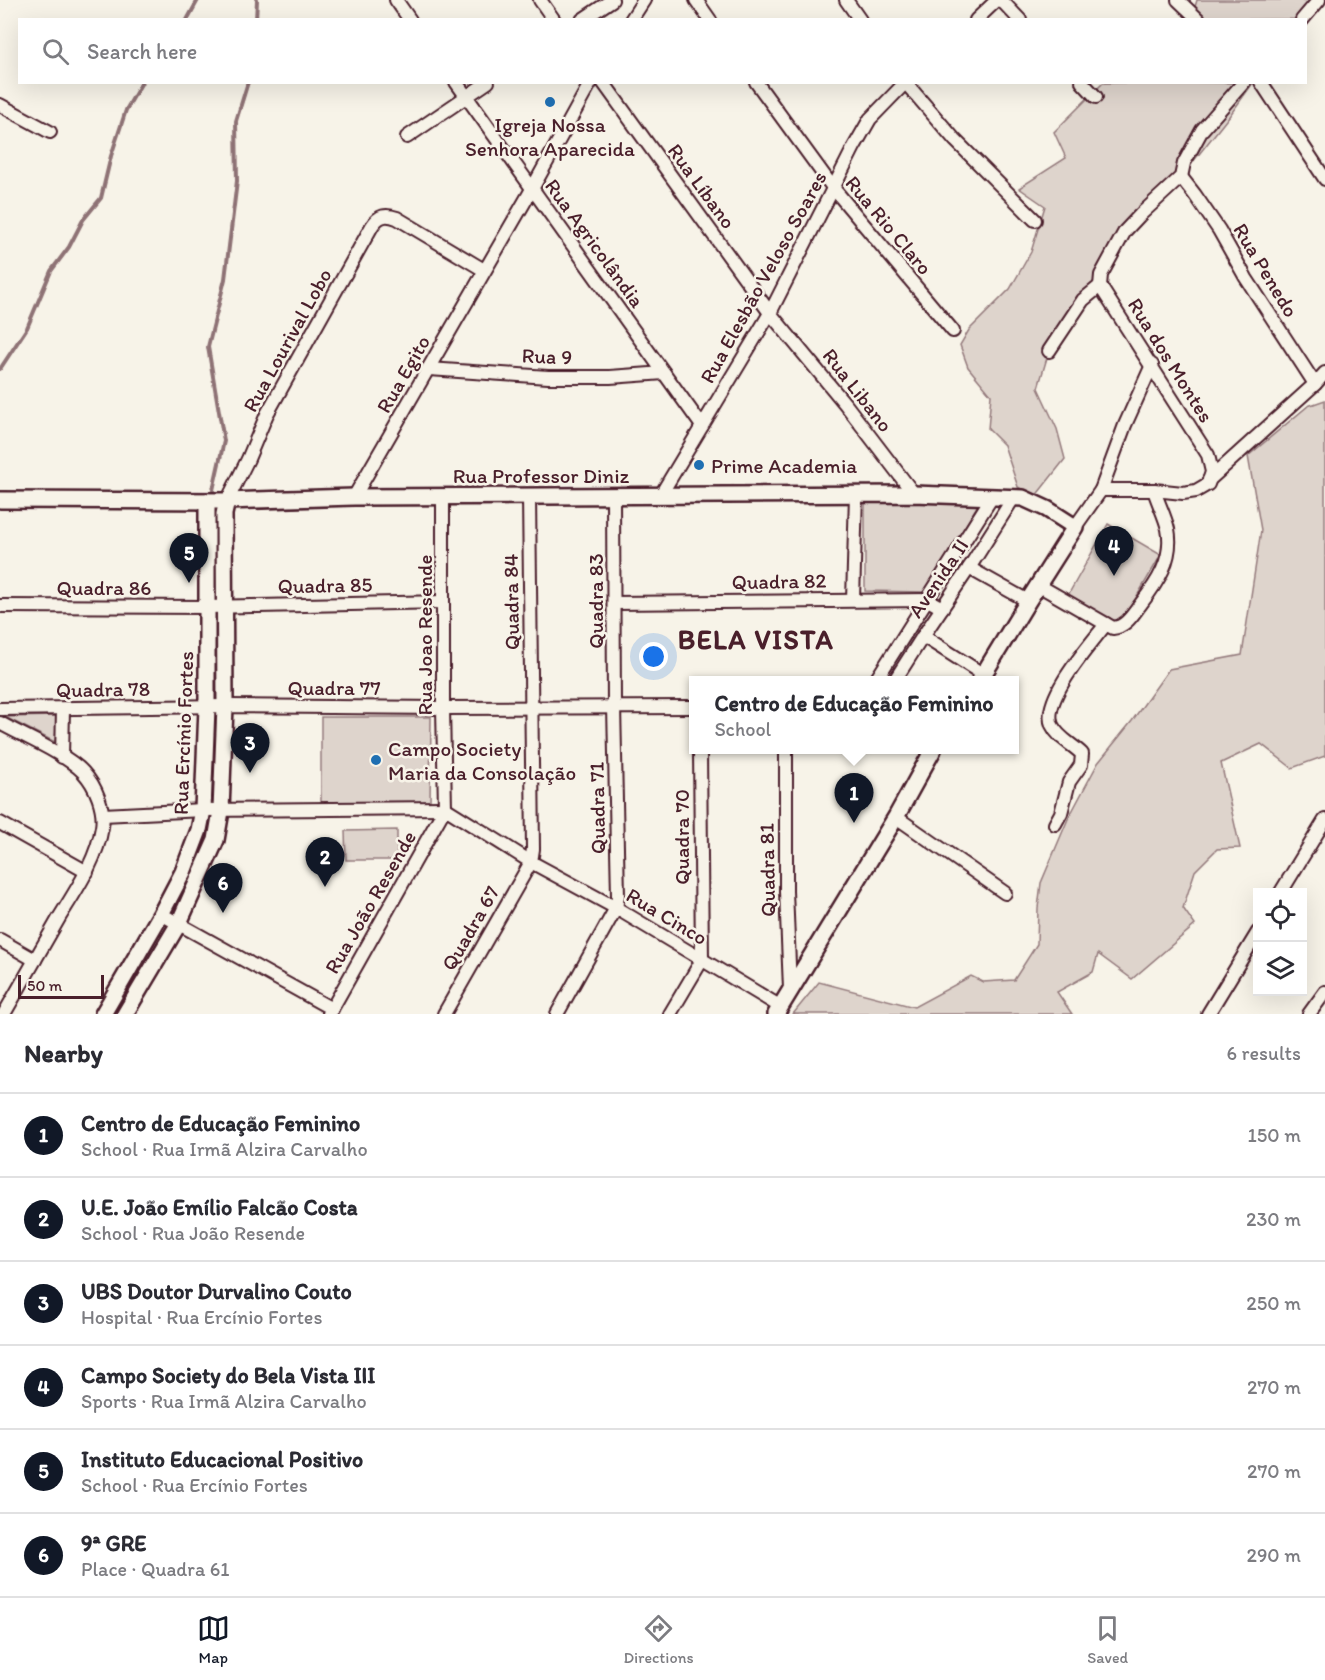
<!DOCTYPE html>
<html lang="en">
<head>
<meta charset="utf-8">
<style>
  body { margin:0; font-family:Itim,sans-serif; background:#f7f7f7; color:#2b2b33 }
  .controls { position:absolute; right:18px; bottom:18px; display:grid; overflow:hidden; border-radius:0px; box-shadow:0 6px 24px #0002 }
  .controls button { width:54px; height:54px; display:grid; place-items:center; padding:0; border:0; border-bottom:2px solid #e1e1e2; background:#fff; color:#2b2b33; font:30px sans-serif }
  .scale { position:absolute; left:18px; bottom:15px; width:86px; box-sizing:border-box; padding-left:6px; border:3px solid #4a1f2b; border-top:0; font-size:16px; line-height:21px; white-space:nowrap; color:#4a1f2b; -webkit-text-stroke:4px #f7f3e8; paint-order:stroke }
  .you { position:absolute; left:654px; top:657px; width:21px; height:21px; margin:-15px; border:4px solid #fff; border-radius:50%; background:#1a73e8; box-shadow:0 0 0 9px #1a73e833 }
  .badge { display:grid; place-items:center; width:39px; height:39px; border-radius:50%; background:#111827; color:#fff; font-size:20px; font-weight:700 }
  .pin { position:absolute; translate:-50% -50px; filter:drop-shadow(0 2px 3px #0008) }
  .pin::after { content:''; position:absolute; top:32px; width:21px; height:18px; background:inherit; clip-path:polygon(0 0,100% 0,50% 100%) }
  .popup { position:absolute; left:689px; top:676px; width:330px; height:78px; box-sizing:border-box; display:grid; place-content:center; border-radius:0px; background:#fff; filter:drop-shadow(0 2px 4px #0005); font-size:20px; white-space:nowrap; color:#7c7c81 }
  .popup b { font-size:22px; color:#2b2b33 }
  .popup::after { content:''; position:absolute; left:50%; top:100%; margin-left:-12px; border:12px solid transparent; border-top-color:#fff }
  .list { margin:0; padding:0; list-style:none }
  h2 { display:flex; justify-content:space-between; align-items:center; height:78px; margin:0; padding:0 24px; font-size:26px }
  h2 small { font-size:20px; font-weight:400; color:#7c7c81 }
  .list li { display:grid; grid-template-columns:39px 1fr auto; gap:18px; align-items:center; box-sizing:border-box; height:84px; padding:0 24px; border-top:2px solid #e1e1e2 }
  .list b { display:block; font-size:22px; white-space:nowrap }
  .list p { margin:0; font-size:20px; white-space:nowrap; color:#7c7c81 }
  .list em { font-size:20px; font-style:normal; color:#7c7c81 }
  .icon { flex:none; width:33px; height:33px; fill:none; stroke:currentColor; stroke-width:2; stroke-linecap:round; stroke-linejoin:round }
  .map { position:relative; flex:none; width:1325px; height:1014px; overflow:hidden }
  .search { position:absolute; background:#fff; box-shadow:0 6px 24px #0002; left:18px; right:18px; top:18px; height:66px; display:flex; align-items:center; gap:15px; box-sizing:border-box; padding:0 21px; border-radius:0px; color:#7c7c81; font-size:22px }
  .sheet { height:582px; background:#fff }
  nav { display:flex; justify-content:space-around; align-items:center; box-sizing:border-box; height:84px; border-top:2px solid #e1e1e2; background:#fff; font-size:16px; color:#7c7c81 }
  nav a { display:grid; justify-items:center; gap:3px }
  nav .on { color:#111827 }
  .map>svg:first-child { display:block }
  .green { fill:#ded4cc; stroke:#947a7c; stroke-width:1.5 }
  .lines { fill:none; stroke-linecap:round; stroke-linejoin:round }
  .stream { stroke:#8e7275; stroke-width:4 }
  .minor-casing { stroke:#4a1f2b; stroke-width:16 }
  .tertiary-casing { stroke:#4a1f2b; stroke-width:20 }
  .minor { stroke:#f7f3e8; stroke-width:12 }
  .tertiary { stroke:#f7f3e8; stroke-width:15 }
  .poi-dot { fill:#1f6fb2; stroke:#f7f3e8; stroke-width:2 }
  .labels { text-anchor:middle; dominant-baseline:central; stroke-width:5; stroke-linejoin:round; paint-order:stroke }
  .poi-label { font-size:21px; fill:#4a1f2b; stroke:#f7f3e8; text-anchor:start }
  .street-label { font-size:21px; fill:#4a1f2b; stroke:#f7f3e8 }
  .district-label { font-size:27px; font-weight:bold; letter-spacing:1.5px; fill:#4a1f2b; stroke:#f7f3e8 }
</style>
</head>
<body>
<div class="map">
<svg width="1325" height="1014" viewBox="0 0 1325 1014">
  <rect width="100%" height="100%" fill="#f7f3e8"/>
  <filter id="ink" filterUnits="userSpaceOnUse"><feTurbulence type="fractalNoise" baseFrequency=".0167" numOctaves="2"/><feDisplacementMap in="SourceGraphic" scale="12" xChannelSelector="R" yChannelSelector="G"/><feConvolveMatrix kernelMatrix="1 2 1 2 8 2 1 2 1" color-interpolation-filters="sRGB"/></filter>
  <g filter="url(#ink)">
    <g class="green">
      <path d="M1197,0H1312L1298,19L1191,20Z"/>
      <path d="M1165,82L1253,83L1230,115L1181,177L1125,231L1100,286L1049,351L1038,388L1057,429L1065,459L1035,497L1018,487L1004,445L988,429L991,395L968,367L960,345L969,330L1010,289L1031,252L1045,206L1019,188L1066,158L1054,132L1103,83Z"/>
      <path d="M1325,400V756L1292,768L1261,744L1221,763L1240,848L1217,849L1195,871L1183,908L1195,925L1132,979L1098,954L1093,972L1057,992L1072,1014H793L819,982L914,1007L971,976L983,982L1014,980L1037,944L1038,908L1041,883L1068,819L1098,763L1132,721L1169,669L1242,655L1261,530L1248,456L1308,406Z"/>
      <path d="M865,502L979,503L926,592L865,591Z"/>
      <path d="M1108,524L1161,555L1119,627L1067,597Z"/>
      <path d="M57,716L55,742L5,717Z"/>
      <path d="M321,717H431L430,803H321Z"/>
      <path d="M397,830V860H346L345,831Z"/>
    </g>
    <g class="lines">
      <g class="stream">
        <path d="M187,20L198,0"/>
        <path d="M256,20L257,0"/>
        <path d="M0,369L27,328L51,271L69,247L83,220L101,198L111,156L126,110L142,82"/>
        <path d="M213,490L224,441L208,347L225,279L237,181L236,121L248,82"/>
      </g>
      <defs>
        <g id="minor">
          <path d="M396,0L410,20"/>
          <path d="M540,0L554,20"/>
          <path d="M696,0L710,20"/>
          <path d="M846,0L860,20"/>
          <path d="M1001,0L1020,20"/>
          <path d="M1178,0L1199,20"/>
          <path d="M582,20L612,0"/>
          <path d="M631,20L644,0"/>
          <path d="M976,20L997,0"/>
          <path d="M1302,20L1319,0"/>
          <path d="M456,82L702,426"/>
          <path d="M603,82L770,313L846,405L914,494"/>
          <path d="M756,82L834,189L953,331"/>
          <path d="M905,82L955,140L1035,220"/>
          <path d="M1082,82L1096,97"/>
          <path d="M1261,82L1325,179"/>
          <path d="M0,105L50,132"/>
          <path d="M407,137L488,82"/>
          <path d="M1181,177L1195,195L1219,230L1246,278L1315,384"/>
          <path d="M1049,351L1083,300L1100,286"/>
          <path d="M429,369L548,377H610L664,373"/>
          <path d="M1209,480L1315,384L1325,373"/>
          <path d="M1101,490H1154L1183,493L1196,491L1208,484L1212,472L1208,455L1100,286L1101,275L1125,231L1140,215L1181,177L1184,163L1202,130L1244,82"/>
          <path d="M660,496L770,313L854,147L870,119L906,82"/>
          <path d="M354,497L532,189L591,82"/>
          <path d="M443,497V708L445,808"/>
          <path d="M227,501L248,459L267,414L372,226C379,215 386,214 397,218L484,270"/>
          <path d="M1075,527L1101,490L1125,425L1152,365"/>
          <path d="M969,568L1028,601"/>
          <path d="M1038,585L1106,624"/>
          <path d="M853,600L856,494"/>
          <path d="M614,603L928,600L942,608"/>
          <path d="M0,606L208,607L443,602"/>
          <path d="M923,636L984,675"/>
          <path d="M876,680L992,497"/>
          <path d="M895,680L923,636L969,568L1014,497"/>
          <path d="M0,709L225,706L443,708L694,707"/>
          <path d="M0,723C23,736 66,754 83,772C96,786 105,809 102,827C97,860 76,890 59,918C41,950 22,982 4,1014"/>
          <path d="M700,750L702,960"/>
          <path d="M786,750V891L790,989"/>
          <path d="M62,757L63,709"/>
          <path d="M445,808L531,862L616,908L781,1007"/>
          <path d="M103,815L203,810L445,808"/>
          <path d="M896,817L1005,893"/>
          <path d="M0,823L87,872"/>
          <path d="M1055,824L1061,813L1069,782L1081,765L1082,754C1072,744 1058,738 1052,725C1041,699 1091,644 1106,624L1113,628C1126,627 1133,614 1140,605C1157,583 1174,559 1168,529C1165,516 1158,503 1154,490"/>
          <path d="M1281,892L1325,820"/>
          <path d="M161,914L332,1009"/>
          <path d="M0,940L35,960"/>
          <path d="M329,1014L445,808"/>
          <path d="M444,1014L531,862L533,849L529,496"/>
          <path d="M557,1014L616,908L618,896L614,706L613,495"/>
          <path d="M670,1014L702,960"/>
          <path d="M1208,1014L1258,932"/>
          <path d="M1309,1014L1325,992"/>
        </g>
        <g id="tertiary">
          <path d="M0,500L227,501L354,497L914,494L1023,498L1047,509L1075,527L1028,601L980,680"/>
          <path d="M103,1014L161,914L183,872L199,830L203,810L207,707V501"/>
          <path d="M125,1014L179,923L216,840L221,811L225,706L224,514L227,501"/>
          <path d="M776,1014L896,817L933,750"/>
        </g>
      </defs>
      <use href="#minor" class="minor-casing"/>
      <use href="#tertiary" class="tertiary-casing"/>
      <use href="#minor" class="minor"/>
      <use href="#tertiary" class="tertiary"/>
    </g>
  </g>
  <g class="poi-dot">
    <circle cx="550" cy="102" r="6"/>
    <circle cx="699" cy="465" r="6"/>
    <circle cx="376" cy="760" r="6"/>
  </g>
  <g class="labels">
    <g class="poi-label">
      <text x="550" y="124" text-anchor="middle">Igreja Nossa<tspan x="550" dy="24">Senhora Aparecida</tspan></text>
      <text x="711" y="465">Prime Academia</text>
      <text x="388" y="748">Campo Society<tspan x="388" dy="24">Maria da Consolação</tspan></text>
    </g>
    <g class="street-label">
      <text transform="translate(702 186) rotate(54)">Rua Líbano</text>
      <text transform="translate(889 225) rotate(50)">Rua Rio Claro</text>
      <text transform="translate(595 243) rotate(54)">Rua Agricolândia</text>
      <text transform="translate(1266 270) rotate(59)">Rua Penedo</text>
      <text transform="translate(763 277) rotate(-61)">Rua Elesbão Veloso Soares</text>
      <text transform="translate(287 340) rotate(-61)">Rua Lourival Lobo</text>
      <text transform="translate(547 356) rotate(2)">Rua 9</text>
      <text transform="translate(1171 360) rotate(58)">Rua dos Montes</text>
      <text transform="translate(403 374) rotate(-60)">Rua Egito</text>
      <text transform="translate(858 390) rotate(52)">Rua Libano</text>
      <text x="541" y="475">Rua Professor Diniz</text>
      <text transform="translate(938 578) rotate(-56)">Avenida II</text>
      <text transform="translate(779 581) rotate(-1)">Quadra 82</text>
      <text transform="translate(325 585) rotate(-1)">Quadra 85</text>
      <text x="104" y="587">Quadra 86</text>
      <text transform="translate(595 601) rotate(-90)">Quadra 83</text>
      <text transform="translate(511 602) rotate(-91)">Quadra 84</text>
      <text transform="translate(424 635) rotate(-90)">Rua Joao Resende</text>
      <text x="334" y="687">Quadra 77</text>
      <text transform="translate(103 689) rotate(-1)">Quadra 78</text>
      <text transform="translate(183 733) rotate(-88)">Rua Ercínio Fortes</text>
      <text transform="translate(597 808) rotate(-91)">Quadra 71</text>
      <text transform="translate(681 837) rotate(-90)">Quadra 70</text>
      <text transform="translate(767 870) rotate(-91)">Quadra 81</text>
      <text transform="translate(370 902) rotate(-60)">Rua João Resende</text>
      <text transform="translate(667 916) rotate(31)">Rua Cinco</text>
      <text transform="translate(470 928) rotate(-60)">Quadra 67</text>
    </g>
    <g class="district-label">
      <text x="756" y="639">BELA VISTA</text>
    </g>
  </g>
</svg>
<div class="controls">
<button><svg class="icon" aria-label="locate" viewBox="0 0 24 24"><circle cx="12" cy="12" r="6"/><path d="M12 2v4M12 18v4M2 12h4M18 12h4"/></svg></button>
<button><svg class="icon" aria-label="layers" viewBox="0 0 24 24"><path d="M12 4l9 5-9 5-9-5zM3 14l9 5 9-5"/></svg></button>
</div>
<div class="scale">50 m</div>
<div class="you"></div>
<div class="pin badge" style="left:854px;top:823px">1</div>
<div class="popup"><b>Centro de Educação Feminino</b>School</div>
<div class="pin badge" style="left:325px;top:887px">2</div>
<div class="pin badge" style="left:250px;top:773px">3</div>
<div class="pin badge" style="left:1114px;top:576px">4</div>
<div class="pin badge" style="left:189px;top:583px">5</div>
<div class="pin badge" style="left:223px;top:913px">6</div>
<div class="search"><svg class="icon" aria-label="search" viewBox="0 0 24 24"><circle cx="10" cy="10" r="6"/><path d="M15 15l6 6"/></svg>Search here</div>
</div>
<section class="sheet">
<h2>Nearby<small>6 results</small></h2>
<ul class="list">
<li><span class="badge">1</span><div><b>Centro de Educação Feminino</b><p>School · Rua Irmã Alzira Carvalho</p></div><em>150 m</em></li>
<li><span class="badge">2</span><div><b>U.E. João Emílio Falcão Costa</b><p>School · Rua João Resende</p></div><em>230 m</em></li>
<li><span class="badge">3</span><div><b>UBS Doutor Durvalino Couto</b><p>Hospital · Rua Ercínio Fortes</p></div><em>250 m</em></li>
<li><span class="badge">4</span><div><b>Campo Society do Bela Vista III</b><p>Sports · Rua Irmã Alzira Carvalho</p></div><em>270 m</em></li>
<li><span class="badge">5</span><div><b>Instituto Educacional Positivo</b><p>School · Rua Ercínio Fortes</p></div><em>270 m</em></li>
<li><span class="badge">6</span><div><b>9ª GRE</b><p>Place · Quadra 61</p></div><em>290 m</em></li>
</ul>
</section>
<nav>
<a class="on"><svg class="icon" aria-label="map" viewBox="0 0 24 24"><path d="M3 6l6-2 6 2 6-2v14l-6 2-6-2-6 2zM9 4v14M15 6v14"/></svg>Map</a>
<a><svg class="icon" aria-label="directions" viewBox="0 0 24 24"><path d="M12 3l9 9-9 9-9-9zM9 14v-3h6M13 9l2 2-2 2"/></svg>Directions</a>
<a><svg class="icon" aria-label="saved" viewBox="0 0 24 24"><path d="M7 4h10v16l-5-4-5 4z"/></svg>Saved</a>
</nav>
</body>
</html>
